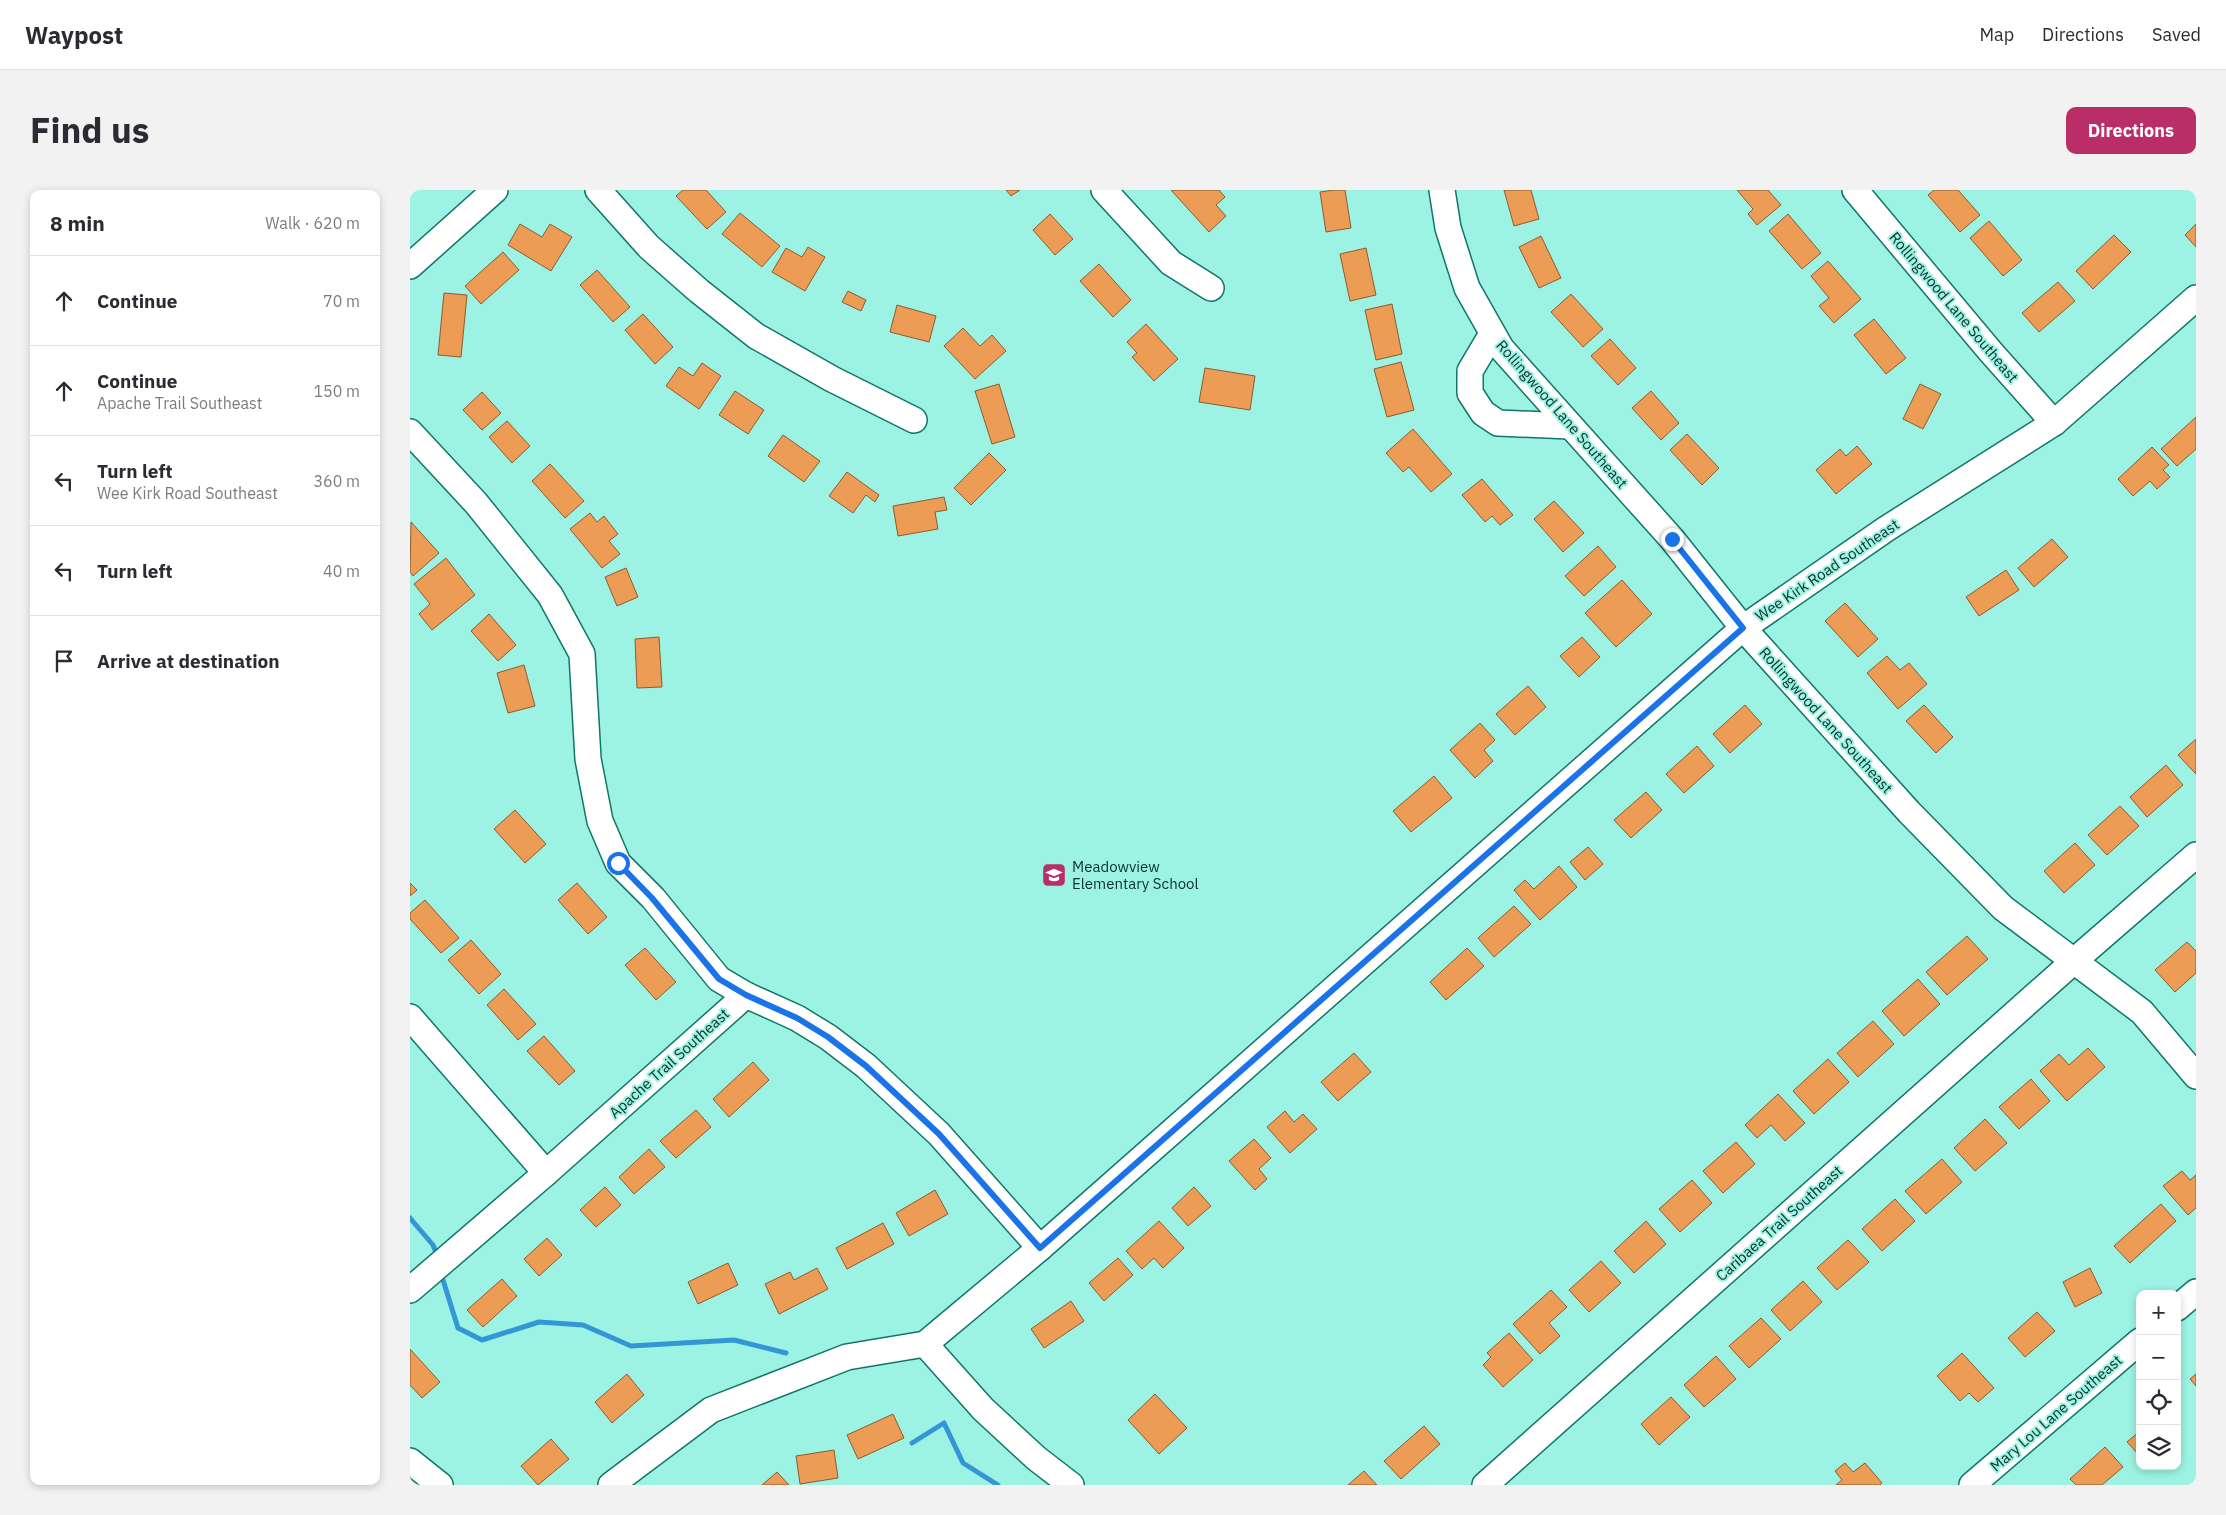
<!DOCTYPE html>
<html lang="en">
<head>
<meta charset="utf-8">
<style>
  body { margin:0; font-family:"IBM Plex Sans",sans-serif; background:#f2f2f3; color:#2b2b33 }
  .controls { position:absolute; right:15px; bottom:15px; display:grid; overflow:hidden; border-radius:10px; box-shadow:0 2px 8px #0003 }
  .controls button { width:45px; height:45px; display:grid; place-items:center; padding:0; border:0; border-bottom:1px solid #e1e1e2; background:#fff; color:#2b2b33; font:25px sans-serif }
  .stop { position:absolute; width:15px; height:15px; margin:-11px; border:4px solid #1a73e8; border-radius:50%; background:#fff }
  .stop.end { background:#1a73e8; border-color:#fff; box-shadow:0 1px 5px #0008 }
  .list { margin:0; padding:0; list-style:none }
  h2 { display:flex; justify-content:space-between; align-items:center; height:65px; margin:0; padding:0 20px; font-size:21px }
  h2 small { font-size:16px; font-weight:400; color:#7c7c81 }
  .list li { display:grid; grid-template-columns:32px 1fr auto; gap:15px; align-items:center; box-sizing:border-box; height:90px; padding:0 20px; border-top:1px solid #e1e1e2 }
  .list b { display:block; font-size:19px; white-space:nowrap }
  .list p { margin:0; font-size:16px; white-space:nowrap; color:#7c7c81 }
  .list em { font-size:16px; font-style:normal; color:#7c7c81 }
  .icon { flex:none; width:28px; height:28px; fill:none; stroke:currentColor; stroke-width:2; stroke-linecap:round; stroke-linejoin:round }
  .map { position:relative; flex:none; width:1786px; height:1295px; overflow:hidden; border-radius:10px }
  header { display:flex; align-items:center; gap:30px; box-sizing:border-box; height:70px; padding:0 25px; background:#fff; border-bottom:1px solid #e1e1e2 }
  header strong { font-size:24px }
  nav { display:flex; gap:28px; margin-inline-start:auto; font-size:18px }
  .intro { display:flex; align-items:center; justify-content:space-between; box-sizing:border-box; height:120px; padding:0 30px }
  h1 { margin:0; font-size:35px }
  .button { padding:12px 22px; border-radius:10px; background:#b92e66; color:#fff; font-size:18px; font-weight:700 }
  main { display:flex; gap:30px; padding:0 30px }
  aside { flex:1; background:#fff; border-radius:10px; box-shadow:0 2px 8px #0003 }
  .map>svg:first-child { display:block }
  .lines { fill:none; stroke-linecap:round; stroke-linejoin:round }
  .stream { stroke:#3397d6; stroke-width:5 }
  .building { fill:#ec9c54; stroke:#8c5b2f }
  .minor-casing { stroke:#107668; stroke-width:28 }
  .minor { stroke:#fff; stroke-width:25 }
  .route { stroke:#1a73e8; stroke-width:6 }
  .labels { text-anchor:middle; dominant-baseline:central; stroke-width:4; stroke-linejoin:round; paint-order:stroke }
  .street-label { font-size:15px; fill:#09302a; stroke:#9cf3e3 }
  .poi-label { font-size:15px; fill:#09302a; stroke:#9cf3e3; text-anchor:start }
</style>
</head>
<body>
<header>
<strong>Waypost</strong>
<nav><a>Map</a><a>Directions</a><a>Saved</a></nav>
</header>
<div class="intro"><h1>Find us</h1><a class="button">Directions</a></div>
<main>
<aside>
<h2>8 min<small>Walk · 620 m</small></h2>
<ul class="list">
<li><svg class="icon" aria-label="ahead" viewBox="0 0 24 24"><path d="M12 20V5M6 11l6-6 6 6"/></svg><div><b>Continue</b></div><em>70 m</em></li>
<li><svg class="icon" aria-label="ahead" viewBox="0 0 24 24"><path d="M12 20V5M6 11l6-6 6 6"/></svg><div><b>Continue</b><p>Apache Trail Southeast</p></div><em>150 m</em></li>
<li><svg class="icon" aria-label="left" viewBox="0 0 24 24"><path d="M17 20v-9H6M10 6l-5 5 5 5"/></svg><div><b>Turn left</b><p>Wee Kirk Road Southeast</p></div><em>360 m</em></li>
<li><svg class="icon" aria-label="left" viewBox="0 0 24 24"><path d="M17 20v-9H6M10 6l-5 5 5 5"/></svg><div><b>Turn left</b></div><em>40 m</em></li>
<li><svg class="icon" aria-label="arrive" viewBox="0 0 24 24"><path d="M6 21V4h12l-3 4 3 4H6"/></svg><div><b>Arrive at destination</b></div></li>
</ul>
</aside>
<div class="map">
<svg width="1786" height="1295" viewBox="0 0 1786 1295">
  <rect width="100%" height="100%" fill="#9cf3e3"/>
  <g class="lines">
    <g class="stream">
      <path d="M0,1028L23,1055L25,1060"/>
      <path d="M33,1090L48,1138L72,1150L129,1132L173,1135L221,1156L324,1150L376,1163"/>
      <path d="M502,1253L534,1233L553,1273L588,1295"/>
    </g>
  </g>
  <g class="building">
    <path d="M273,0H296L316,22L297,39L266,6Z"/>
    <path d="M596,0H610L601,6Z"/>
    <path d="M761,0H809L815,7L806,15L816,26L799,42Z"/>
    <path d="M924,0H935L941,38L916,42L910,2Z"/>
    <path d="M1094,0H1121L1129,29L1104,36Z"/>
    <path d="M1327,0H1358L1371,15L1347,35L1338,24L1343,19Z"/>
    <path d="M1524,0H1548L1570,25L1550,42L1518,5Z"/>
    <path d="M330,23L370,56L352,77L312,44Z"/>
    <path d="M640,24L663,49L645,65L623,40Z"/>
    <path d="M1378,24L1411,63L1392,79L1359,41Z"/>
    <path d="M1579,31L1612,70L1593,86L1560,48Z"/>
    <path d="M110,34L132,47L140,34L162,47L141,81L98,55Z"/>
    <path d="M1786,34V57L1775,45Z"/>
    <path d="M1704,45L1721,62L1683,99L1666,81Z"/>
    <path d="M1131,46L1151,88L1129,98L1109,57Z"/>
    <path d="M398,57L415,67L395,101L362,82L376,58L392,67Z"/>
    <path d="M956,58L966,105L940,111L930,64Z"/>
    <path d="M93,62L109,80L71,114L55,96Z"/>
    <path d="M1418,71L1451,109L1424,133L1409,116L1419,108L1401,86Z"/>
    <path d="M689,74L721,110L703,127L670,91Z"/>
    <path d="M187,80L220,117L203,132L170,95Z"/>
    <path d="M1648,92L1665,111L1629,142L1612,123Z"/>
    <path d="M438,101L456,110L451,121L432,112Z"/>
    <path d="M34,103L57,105L51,167L28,165Z"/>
    <path d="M1161,104L1193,139L1173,157L1141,122Z"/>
    <path d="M982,114L992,164L966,170L955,120Z"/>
    <path d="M487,115L526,126L519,152L480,142Z"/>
    <path d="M233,124L263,157L245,174L215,140Z"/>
    <path d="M1464,129L1496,168L1476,184L1444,145Z"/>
    <path d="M736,134L768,169L744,191L722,167L727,163L717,152Z"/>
    <path d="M553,138L570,156L582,145L596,161L565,189L534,156Z"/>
    <path d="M1200,149L1226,178L1208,195L1181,166Z"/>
    <path d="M991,172L1004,220L977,227L964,179Z"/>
    <path d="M292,173L311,186L289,219L256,196L269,177L283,186Z"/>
    <path d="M795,178L845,186L840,220L789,212Z"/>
    <path d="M589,194L605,247L582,254L565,201Z"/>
    <path d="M1510,194L1531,204L1513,239L1493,229Z"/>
    <path d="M325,201L354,220L338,244L309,225Z"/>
    <path d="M1241,201L1269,233L1251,250L1222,218Z"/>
    <path d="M72,202L91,223L72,240L53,220Z"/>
    <path d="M1786,227V259L1767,276L1751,259Z"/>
    <path d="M97,231L120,256L102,273L79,247Z"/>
    <path d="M1003,239L1042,284L1021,302L999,277L993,282L976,263Z"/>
    <path d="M1277,244L1309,278L1292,295L1260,260Z"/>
    <path d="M373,245L410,271L394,292L358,266Z"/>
    <path d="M1447,256L1462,274L1426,304L1406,280L1430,259L1436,266Z"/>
    <path d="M1742,257L1759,275L1753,280L1760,287L1747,299L1740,291L1723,306L1708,289Z"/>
    <path d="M579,263L596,280L561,315L544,298Z"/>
    <path d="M140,274L174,311L155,328L122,291Z"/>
    <path d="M437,282L469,305L465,312L456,305L443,323L419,306Z"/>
    <path d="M1072,289L1103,325L1090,335L1082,326L1075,332L1052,305Z"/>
    <path d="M534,307L537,320L525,322L528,339L488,346L483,316Z"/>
    <path d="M1144,311L1174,343L1153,362L1124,329Z"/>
    <path d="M180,323L187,332L194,326L208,344L199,351L210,364L192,378L160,339Z"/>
    <path d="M1,332L29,363L3,386L0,382Z"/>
    <path d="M1642,349L1658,367L1624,397L1608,378Z"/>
    <path d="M1188,356L1206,377L1174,406L1155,386Z"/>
    <path d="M36,368L65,405L22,440L9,424L20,414L4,394Z"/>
    <path d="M216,378L228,407L207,416L195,387Z"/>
    <path d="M1596,380L1609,400L1569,426L1556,407Z"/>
    <path d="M1212,390L1242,424L1206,457L1175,423Z"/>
    <path d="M1435,413L1468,449L1448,467L1415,431Z"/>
    <path d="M79,424L106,455L88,471L61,441Z"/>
    <path d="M249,447L252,497L227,498L225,449Z"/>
    <path d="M1172,447L1190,467L1169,487L1150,466Z"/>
    <path d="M1477,466L1490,480L1499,473L1517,494L1488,519L1457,483Z"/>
    <path d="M114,475L125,516L98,523L87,483Z"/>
    <path d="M1118,496L1136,517L1105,545L1086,524Z"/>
    <path d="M1335,515L1352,534L1320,563L1303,544Z"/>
    <path d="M1514,515L1543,547L1526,563L1496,531Z"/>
    <path d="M1070,533L1085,550L1074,560L1083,571L1065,588L1040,560Z"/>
    <path d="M1786,549V584L1768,565Z"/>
    <path d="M1287,556L1304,576L1274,603L1256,584Z"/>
    <path d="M1756,575L1773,595L1737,627L1720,607Z"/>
    <path d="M1024,586L1042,608L1001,642L983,621Z"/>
    <path d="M1236,602L1252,620L1221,648L1204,630Z"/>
    <path d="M1710,616L1729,636L1697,665L1678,645Z"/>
    <path d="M105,620L136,654L115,673L84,639Z"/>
    <path d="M1665,653L1685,675L1654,703L1634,681Z"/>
    <path d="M1178,657L1193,674L1175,690L1160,672Z"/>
    <path d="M1149,676L1167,697L1130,730L1104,700L1115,690L1124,699Z"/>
    <path d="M0,693L7,700L0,706Z"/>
    <path d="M167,693L197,727L178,744L148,710Z"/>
    <path d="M15,710L49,748L31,763L0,729V723Z"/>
    <path d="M1104,716L1121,734L1084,767L1068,748Z"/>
    <path d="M1557,746L1578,769L1537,805L1516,782Z"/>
    <path d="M61,750L91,784L69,804L38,770Z"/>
    <path d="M1777,752L1786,761V783L1765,802L1745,780Z"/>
    <path d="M235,758L266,792L246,810L215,775Z"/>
    <path d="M1057,758L1074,776L1036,810L1020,792Z"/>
    <path d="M1508,789L1530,814L1494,846L1472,821Z"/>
    <path d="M94,799L126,834L108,850L77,815Z"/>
    <path d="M1463,831L1484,854L1448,887L1427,863Z"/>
    <path d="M134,846L165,881L149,895L117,861Z"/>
    <path d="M1678,858L1695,877L1657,911L1630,881L1649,864L1659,875Z"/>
    <path d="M944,863L961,882L928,911L911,892Z"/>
    <path d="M1418,869L1439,892L1404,924L1383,901Z"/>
    <path d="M343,872L359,890L319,927L303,909Z"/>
    <path d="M1621,889L1640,911L1609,939L1589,917Z"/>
    <path d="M1368,904L1395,933L1375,951L1361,935L1347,948L1335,935Z"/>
    <path d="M286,920L301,937L266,968L250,951Z"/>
    <path d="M875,921L884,932L893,924L907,939L880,963L857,937Z"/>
    <path d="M1575,929L1597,953L1565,981L1544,958Z"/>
    <path d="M844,949L861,968L849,979L857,989L845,1000L819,971Z"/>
    <path d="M1326,952L1345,974L1313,1003L1293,981Z"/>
    <path d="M239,959L255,977L224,1004L209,987Z"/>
    <path d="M1532,969L1552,992L1516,1024L1495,1001Z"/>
    <path d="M1772,981L1780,990L1786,985V1018L1778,1025L1753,996Z"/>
    <path d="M1282,990L1302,1013L1270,1042L1249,1019Z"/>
    <path d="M195,997L211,1015L186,1037L170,1020Z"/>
    <path d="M784,997L801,1016L778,1036L762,1018Z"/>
    <path d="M525,1000L538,1024L499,1046L486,1023Z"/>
    <path d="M1485,1009L1505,1031L1472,1061L1452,1039Z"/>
    <path d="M1751,1014L1766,1031L1720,1073L1704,1056Z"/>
    <path d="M749,1031L774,1058L753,1078L744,1068L732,1079L716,1061Z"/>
    <path d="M1236,1031L1256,1054L1224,1083L1204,1061Z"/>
    <path d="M473,1033L484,1054L437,1079L426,1058Z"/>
    <path d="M137,1048L152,1065L129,1086L114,1069Z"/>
    <path d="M1438,1050L1459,1072L1427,1100L1407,1078Z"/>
    <path d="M708,1068L723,1085L694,1111L679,1093Z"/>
    <path d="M1191,1071L1211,1093L1179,1122L1159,1100Z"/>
    <path d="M318,1073L328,1095L288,1114L278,1092Z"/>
    <path d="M407,1078L418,1099L369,1124L355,1094L380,1082L384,1090Z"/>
    <path d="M1680,1078L1692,1103L1665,1117L1653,1092Z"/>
    <path d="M92,1089L107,1106L73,1137L57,1120Z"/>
    <path d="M1393,1091L1412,1112L1380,1141L1361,1120Z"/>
    <path d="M1141,1100L1157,1117L1139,1133L1150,1146L1130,1164L1103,1134Z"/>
    <path d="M661,1111L674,1131L634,1158L621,1139Z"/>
    <path d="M1627,1122L1645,1141L1615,1167L1598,1148Z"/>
    <path d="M1351,1128L1371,1149L1339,1178L1319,1156Z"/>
    <path d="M1099,1143L1123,1170L1093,1197L1073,1175L1081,1167L1077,1163Z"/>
    <path d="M0,1159L30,1192L12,1208L0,1195Z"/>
    <path d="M1552,1163L1584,1198L1568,1212L1559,1203L1550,1211L1527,1186Z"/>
    <path d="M1306,1166L1326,1189L1294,1217L1274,1195Z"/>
    <path d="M217,1184L234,1205L202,1233L185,1212Z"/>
    <path d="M1786,1184V1196L1780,1189Z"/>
    <path d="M745,1204L777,1238L749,1264L718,1230Z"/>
    <path d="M1261,1207L1280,1227L1249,1255L1231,1234Z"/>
    <path d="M483,1224L494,1248L448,1269L437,1245Z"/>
    <path d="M1014,1236L1030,1254L991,1289L974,1271Z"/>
    <path d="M1730,1241V1266L1717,1252Z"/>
    <path d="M141,1249L159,1269L128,1295L111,1276Z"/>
    <path d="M1695,1257L1713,1277L1692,1295H1666L1660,1289Z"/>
    <path d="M424,1260L428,1288L390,1294L386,1266Z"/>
    <path d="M1435,1273L1443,1282L1455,1273L1472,1293L1470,1295H1426L1432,1290L1425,1281Z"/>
    <path d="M954,1281L967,1295H938Z"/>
    <path d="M367,1282L379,1295H352Z"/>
  </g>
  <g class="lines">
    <defs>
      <g id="minor">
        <path d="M188,0L239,57L289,101L346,146L422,189L504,230"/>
        <path d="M694,0L761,73L801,98"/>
        <path d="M1032,0L1038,38L1057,98L1091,158L1262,349L1333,438L1499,622L1593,718L1732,822L1786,886"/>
        <path d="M1445,0L1580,161L1644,233"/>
        <path d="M0,76L85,0"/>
        <path d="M1082,144L1060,181V203L1073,223L1088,233L1160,236"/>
        <path d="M0,242L66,313L140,405L172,464L178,569L190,631L208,673L243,708L309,789L336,805L387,828L418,847L456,876L529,944L630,1058"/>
        <path d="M0,827L136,983"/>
        <path d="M0,1100L136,983L336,805"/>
        <path d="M1767,1118L1786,1102"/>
        <path d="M515,1154L573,1219L626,1268L661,1295"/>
        <path d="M0,1271L30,1295"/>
        <path d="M201,1295L301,1220L437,1167L515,1154L630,1058L1333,438L1476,339L1644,233L1786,108"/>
        <path d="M1075,1295L1664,771L1786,665"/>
        <path d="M1562,1295L1730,1151"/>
      </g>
    </defs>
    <use href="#minor" class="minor-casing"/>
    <use href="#minor" class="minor"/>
  </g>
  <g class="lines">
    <path class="route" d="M208,673L242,708L309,789L336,805L387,828L418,847L456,876L529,944L630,1058L1333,438L1262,349"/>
  </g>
  <defs>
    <symbol id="school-square" viewBox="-11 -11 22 22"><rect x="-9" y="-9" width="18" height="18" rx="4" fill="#b92e66" stroke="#9cf3e3"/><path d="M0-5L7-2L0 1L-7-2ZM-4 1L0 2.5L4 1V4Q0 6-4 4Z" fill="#fff"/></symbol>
  </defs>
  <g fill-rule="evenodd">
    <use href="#school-square" x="630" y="671" width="28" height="28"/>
  </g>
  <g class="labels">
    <g class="street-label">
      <text transform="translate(1544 117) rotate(50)">Rollingwood Lane Southeast</text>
      <text transform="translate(1152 224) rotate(49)">Rollingwood Lane Southeast</text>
      <text transform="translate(1417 380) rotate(-34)">Wee Kirk Road Southeast</text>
      <text transform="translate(1416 530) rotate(48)">Rollingwood Lane Southeast</text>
      <text transform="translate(259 873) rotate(-42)">Apache Trail Southeast</text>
      <text transform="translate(1369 1033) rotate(-42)">Caribaea Trail Southeast</text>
      <text transform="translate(1646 1223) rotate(-41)">Mary Lou Lane Southeast</text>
    </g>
    <g class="poi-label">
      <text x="662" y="676">Meadowview<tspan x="662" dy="17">Elementary School</tspan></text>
    </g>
  </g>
</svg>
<div class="controls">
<button>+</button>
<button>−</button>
<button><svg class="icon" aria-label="locate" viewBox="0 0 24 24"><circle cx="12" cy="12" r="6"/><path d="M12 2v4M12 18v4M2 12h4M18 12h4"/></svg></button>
<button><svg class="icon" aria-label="layers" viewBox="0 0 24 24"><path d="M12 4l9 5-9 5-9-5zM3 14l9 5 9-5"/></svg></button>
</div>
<div class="stop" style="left:208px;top:673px"></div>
<div class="stop end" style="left:1262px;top:349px"></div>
</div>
</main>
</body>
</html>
